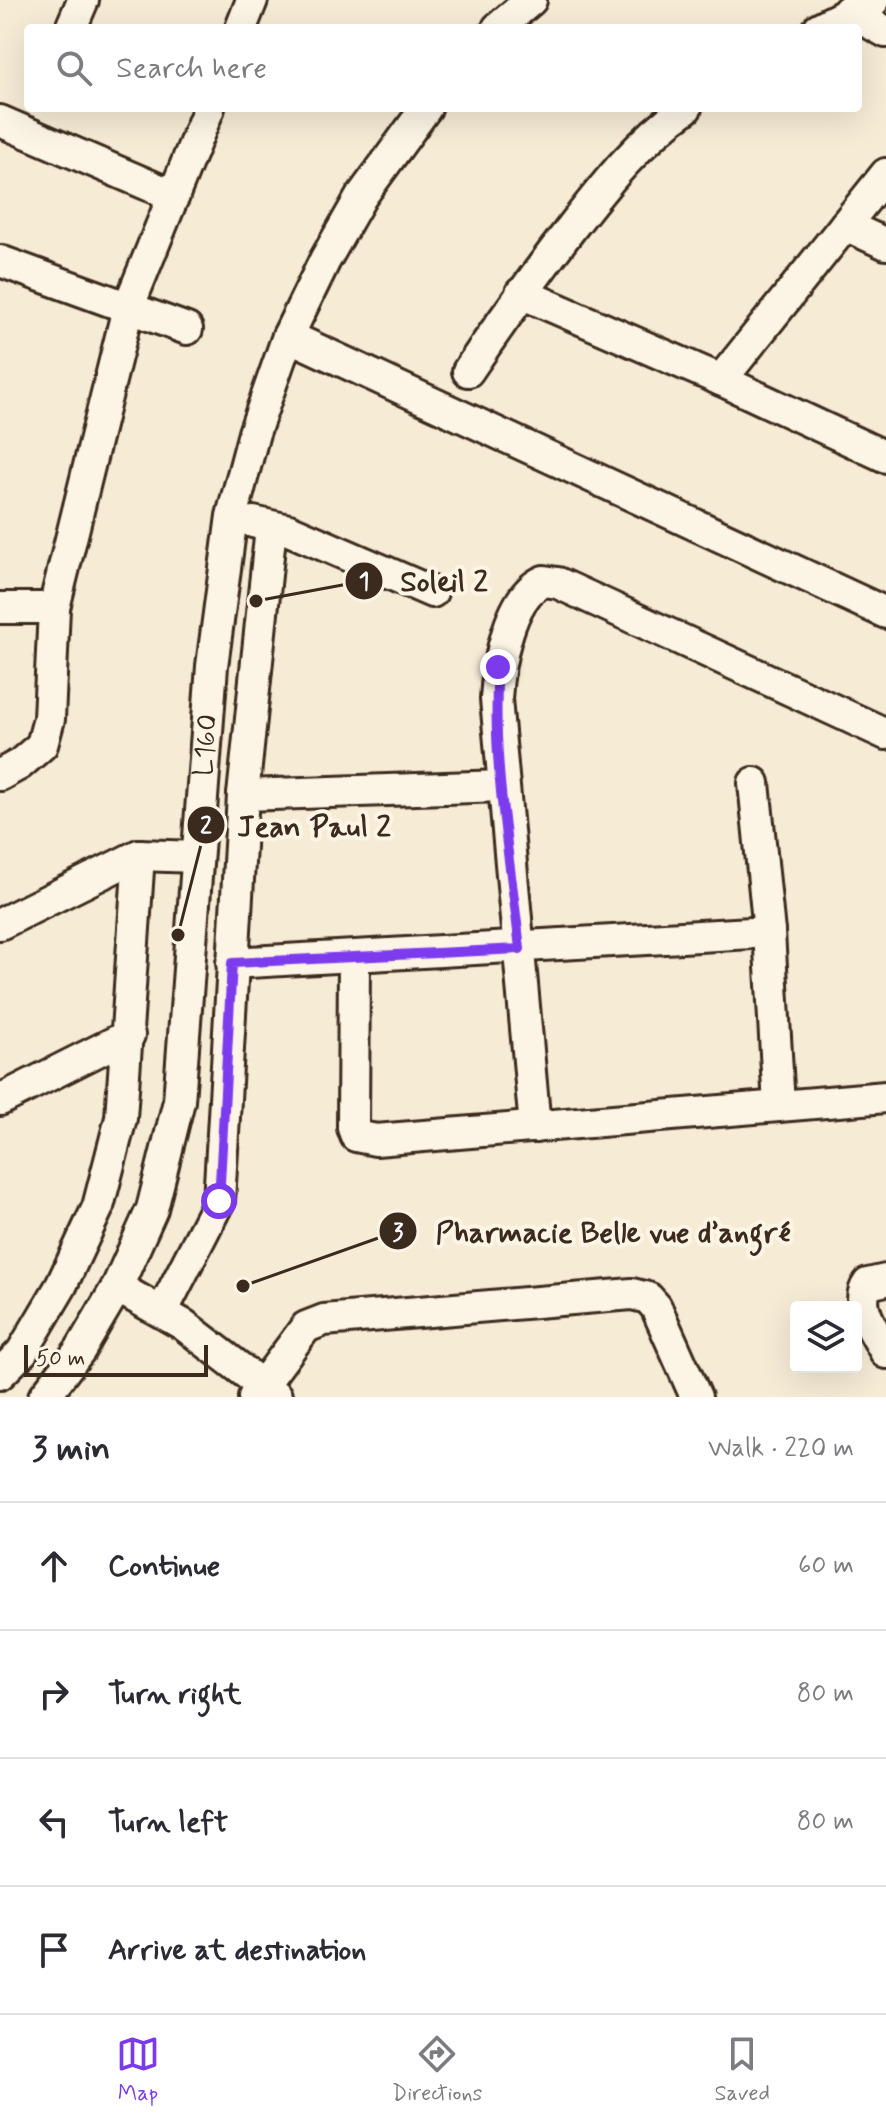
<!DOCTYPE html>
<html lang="en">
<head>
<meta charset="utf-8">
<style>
  body { margin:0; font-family:Mynerve,sans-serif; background:#f2f2f3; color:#2b2b33 }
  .controls { position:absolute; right:24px; bottom:24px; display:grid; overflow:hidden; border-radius:8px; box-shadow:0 8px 32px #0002 }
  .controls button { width:72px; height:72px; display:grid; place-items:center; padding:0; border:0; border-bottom:2px solid #e1e1e2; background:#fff; color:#2b2b33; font:40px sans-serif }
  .scale { position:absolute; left:24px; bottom:20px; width:184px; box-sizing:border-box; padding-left:8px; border:4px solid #3b2a1e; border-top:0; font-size:22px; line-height:28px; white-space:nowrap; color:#3b2a1e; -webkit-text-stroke:6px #fcf5e5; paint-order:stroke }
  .stop { position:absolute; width:24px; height:24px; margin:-18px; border:6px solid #7c3aed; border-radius:50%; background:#fff }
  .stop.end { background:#7c3aed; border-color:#fff; box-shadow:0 2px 8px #0008 }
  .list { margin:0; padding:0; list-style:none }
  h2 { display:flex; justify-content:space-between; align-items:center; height:104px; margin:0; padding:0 32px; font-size:34px }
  h2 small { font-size:26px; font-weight:400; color:#7c7c81 }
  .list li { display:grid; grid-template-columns:52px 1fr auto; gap:24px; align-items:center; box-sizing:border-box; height:128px; padding:0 32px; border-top:2px solid #e1e1e2 }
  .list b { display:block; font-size:30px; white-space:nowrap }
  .list em { font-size:26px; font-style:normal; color:#7c7c81 }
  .icon { flex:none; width:44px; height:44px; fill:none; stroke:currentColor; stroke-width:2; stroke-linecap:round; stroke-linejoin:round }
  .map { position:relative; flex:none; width:886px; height:1397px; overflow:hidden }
  .search { position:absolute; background:#fff; box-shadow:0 8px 32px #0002; left:24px; right:24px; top:24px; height:88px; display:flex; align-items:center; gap:20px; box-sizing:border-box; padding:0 28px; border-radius:8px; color:#7c7c81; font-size:30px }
  .sheet { height:616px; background:#fff }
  nav { display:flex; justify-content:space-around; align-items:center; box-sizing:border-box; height:112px; border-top:2px solid #e1e1e2; background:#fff; font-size:22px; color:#7c7c81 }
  nav a { display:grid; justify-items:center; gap:4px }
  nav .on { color:#7c3aed }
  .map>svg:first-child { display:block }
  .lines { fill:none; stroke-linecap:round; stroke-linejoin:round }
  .minor-casing { stroke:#3b2a1e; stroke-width:36 }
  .minor { stroke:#fcf5e5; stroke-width:30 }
  .route { stroke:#7c3aed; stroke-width:10 }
  .labels { text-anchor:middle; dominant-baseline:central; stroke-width:8; stroke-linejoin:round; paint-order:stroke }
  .street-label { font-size:28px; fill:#3b2a1e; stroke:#fcf5e5 }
  .leader { fill:none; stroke:#3b2a1e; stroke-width:3 }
  .callout-dot { fill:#3b2a1e; stroke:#fcf5e5; stroke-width:3 }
  .mark-label { font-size:24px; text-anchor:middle; font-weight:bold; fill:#fff }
  .callout-label { font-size:30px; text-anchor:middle; font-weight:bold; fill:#3b2a1e; stroke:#fcf5e5; stroke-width:8; stroke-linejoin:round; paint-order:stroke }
</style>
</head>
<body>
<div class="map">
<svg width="886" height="1397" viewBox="0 0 886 1397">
  <rect width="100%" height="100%" fill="#f6ebd5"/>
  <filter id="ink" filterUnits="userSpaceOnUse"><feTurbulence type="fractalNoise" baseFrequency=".0125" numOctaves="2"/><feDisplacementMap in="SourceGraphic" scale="16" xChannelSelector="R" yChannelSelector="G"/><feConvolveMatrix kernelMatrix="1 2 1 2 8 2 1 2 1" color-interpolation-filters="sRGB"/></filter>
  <g filter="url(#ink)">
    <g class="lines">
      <defs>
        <g id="minor">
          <path d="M848,11L886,32"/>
          <path d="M71,28L83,0"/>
          <path d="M241,28L252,0"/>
          <path d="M498,28L531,0"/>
          <path d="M819,28L874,0"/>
          <path d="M0,121L174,196"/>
          <path d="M845,225L886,244"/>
          <path d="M0,261L187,329"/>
          <path d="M521,293L721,380L886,457"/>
          <path d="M288,336L886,613"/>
          <path d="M468,371C501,322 536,274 572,227C606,183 639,141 686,108"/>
          <path d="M721,380L886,174"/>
          <path d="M253,522L289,530L432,592"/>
          <path d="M0,608H54"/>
          <path d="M0,775L20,764L42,745L49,719L54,608L128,308L209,108"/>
          <path d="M754,783L769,932L779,1106"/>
          <path d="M243,795L502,786"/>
          <path d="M0,924L139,855L197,857"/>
          <path d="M354,958L353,1128L356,1136L376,1140L886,1097"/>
          <path d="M232,963L769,932"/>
          <path d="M0,1100L129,1035"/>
          <path d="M535,1127L496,699C498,665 509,595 544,581L558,583L886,734"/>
          <path d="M886,1280L868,1284C853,1305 876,1333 886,1353"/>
          <path d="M117,1287L184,1325L276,1396"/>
          <path d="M162,1312L219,1201L243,795L271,527"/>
          <path d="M0,1374L22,1352L61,1286L98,1207L121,1118L139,855"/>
          <path id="s1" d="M44,1397L80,1350L117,1287L152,1209L179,1101L212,666L232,516L254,433L288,336L325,260L361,197L426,108"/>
          <path d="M254,1397L306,1327L324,1320L632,1294L648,1298L656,1307L696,1397"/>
        </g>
      </defs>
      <use href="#minor" class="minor-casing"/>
      <use href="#minor" class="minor"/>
    </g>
  </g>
  <g class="lines" filter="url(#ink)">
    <path class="route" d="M219,1201L232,963L520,949C510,856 491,760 498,667"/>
  </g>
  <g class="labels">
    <g class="street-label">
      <text stroke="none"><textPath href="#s1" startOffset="686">L160</textPath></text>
    </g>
  </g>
  <path class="leader" d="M256 601L364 581M178 935L206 825M243 1286L398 1231"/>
  <g class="callout-dot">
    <circle cx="256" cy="601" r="8"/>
    <circle cx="178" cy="935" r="8"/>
    <circle cx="243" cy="1286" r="8"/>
    <circle cx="364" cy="581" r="20"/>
    <circle cx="206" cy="825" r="20"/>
    <circle cx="398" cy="1231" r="20"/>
  </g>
  <g class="mark-label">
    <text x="364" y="589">1</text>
    <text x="206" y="833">2</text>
    <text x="398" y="1240">3</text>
  </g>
  <g class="callout-label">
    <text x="444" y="591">Soleil 2</text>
    <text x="314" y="836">Jean Paul 2</text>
    <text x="613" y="1242">Pharmacie Belle vue d’angré</text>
  </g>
</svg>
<div class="controls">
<button><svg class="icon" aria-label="layers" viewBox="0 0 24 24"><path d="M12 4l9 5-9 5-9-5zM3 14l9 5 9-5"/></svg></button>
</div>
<div class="scale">50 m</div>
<div class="stop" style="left:219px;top:1201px"></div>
<div class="stop end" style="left:498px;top:667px"></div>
<div class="search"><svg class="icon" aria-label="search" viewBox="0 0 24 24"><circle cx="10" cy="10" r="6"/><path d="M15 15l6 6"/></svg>Search here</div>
</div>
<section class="sheet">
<h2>3 min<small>Walk · 220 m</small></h2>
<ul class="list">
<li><svg class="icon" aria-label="ahead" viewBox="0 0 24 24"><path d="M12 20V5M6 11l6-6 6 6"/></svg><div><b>Continue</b></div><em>60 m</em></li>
<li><svg class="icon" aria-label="right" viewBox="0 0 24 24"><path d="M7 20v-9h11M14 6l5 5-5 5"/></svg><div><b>Turn right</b></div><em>80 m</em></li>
<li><svg class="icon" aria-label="left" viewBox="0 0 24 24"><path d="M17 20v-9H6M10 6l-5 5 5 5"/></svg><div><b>Turn left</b></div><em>80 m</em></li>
<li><svg class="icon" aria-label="arrive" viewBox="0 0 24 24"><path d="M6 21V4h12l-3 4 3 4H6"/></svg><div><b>Arrive at destination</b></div></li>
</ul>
</section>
<nav>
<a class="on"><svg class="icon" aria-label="map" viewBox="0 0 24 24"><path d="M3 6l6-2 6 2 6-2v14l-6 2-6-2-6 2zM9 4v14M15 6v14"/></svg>Map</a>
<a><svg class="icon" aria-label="directions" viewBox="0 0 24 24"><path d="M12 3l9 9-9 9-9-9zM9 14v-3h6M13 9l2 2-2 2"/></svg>Directions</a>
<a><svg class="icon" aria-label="saved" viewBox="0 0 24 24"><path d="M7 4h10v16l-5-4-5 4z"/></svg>Saved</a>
</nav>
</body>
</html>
